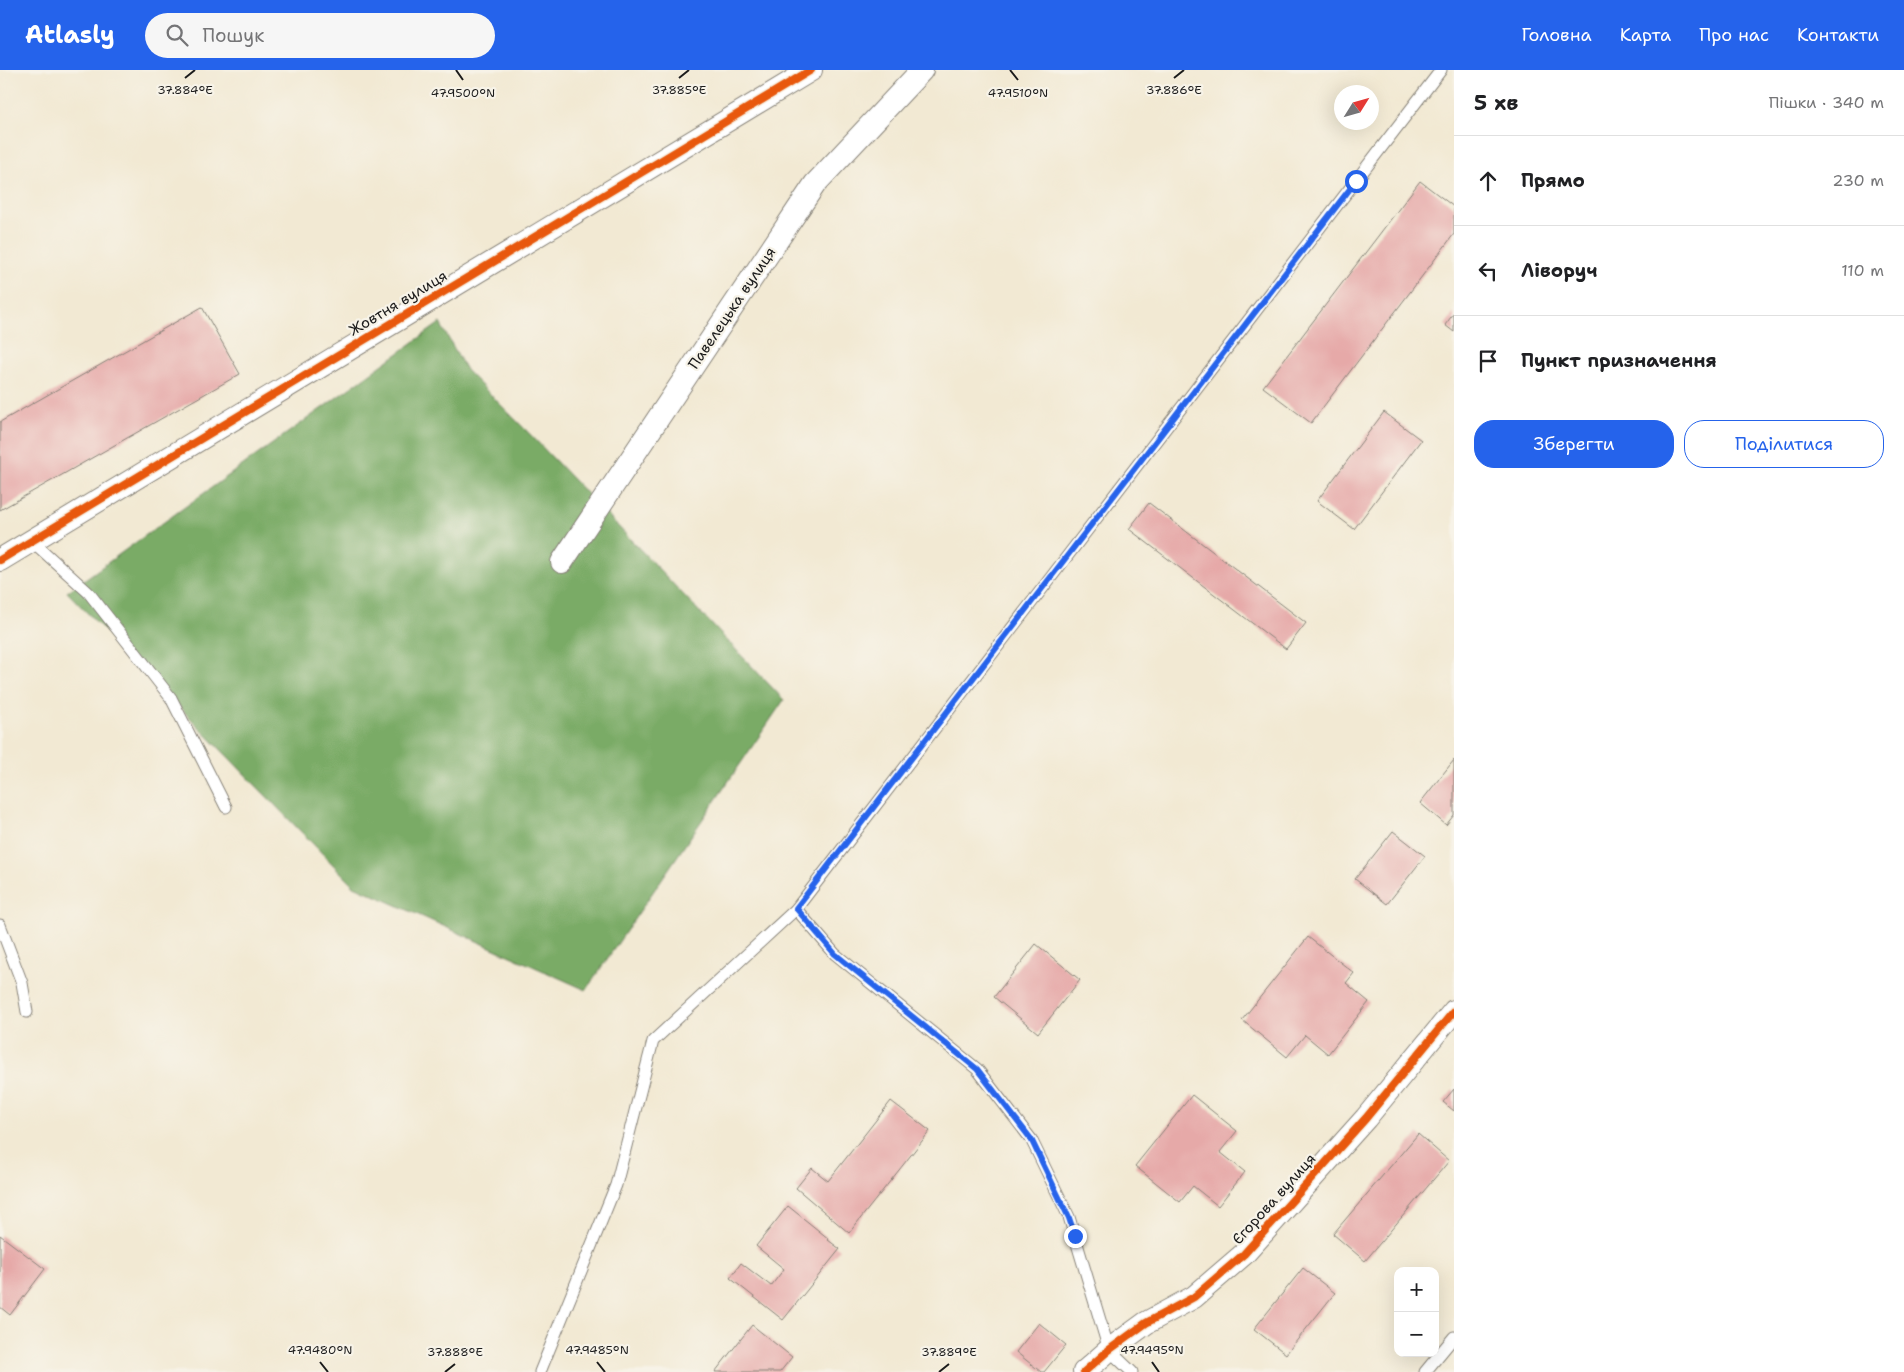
<!DOCTYPE html>
<html lang="uk">
<head>
<meta charset="utf-8">
<style>
  body { margin:0; font-family:"Shantell Sans",sans-serif; background:#f6f6f6; color:#202124 }
  .controls { position:absolute; right:15px; bottom:15px; display:grid; overflow:hidden; border-radius:10px; box-shadow:0 5px 20px #0002 }
  .controls button { width:45px; height:45px; display:grid; place-items:center; padding:0; border:0; border-bottom:1px solid #e0e0e0; background:#fff; color:#202124; font:25px sans-serif }
  .compass { position:absolute; left:1334px; top:15px; width:45px; height:45px; border-radius:50%; background:#fff; box-shadow:0 5px 20px #0002; rotate:53deg }
  .stop { position:absolute; width:15px; height:15px; margin:-11px; border:4px solid #2563eb; border-radius:50%; background:#fff }
  .stop.end { background:#2563eb; border-color:#fff; box-shadow:0 1px 5px #0008 }
  .list { margin:0; padding:0; list-style:none }
  h2 { display:flex; justify-content:space-between; align-items:center; height:65px; margin:0; padding:0 20px; font-size:21px }
  h2 small { font-size:16px; font-weight:400; color:#757577 }
  .list li { display:grid; grid-template-columns:32px 1fr auto; gap:15px; align-items:center; box-sizing:border-box; height:90px; padding:0 20px; border-top:1px solid #e0e0e0 }
  .list b { display:block; font-size:19px; white-space:nowrap }
  .list em { font-size:16px; font-style:normal; color:#757577 }
  .actions { display:flex; gap:10px; padding:15px 20px }
  .actions a { flex:1; padding:11px 0; border:1px solid #2563eb; border-radius:20px; text-align:center; font-size:18px; color:#2563eb }
  .actions .main { background:#2563eb; color:#fff }
  .icon { flex:none; width:28px; height:28px; fill:none; stroke:currentColor; stroke-width:2; stroke-linecap:round; stroke-linejoin:round }
  .map { position:relative; flex:none; width:1454px; height:1302px; overflow:hidden }
  header { display:flex; align-items:center; gap:30px; box-sizing:border-box; height:70px; padding:0 25px; background:#2563eb; color:#fff }
  header strong { font-size:24px }
  nav { display:flex; gap:28px; margin-inline-start:auto; font-size:18px }
  .search { width:350px; height:45px; background:#f6f6f6; display:flex; align-items:center; gap:12px; box-sizing:border-box; padding:0 18px; border-radius:28px; color:#757577; font-size:19px }
  main { display:flex }
  aside { flex:1; background:#fff }
  .map>svg:first-child { display:block }
  .forest { fill:#7aab66; stroke:#4b6441 }
  .building { fill:#e6a9a8 }
  .lines { fill:none; stroke-linecap:round; stroke-linejoin:round }
  .service-casing { stroke:#878278; stroke-width:13 }
  .minor-casing { stroke:#878278; stroke-width:24 }
  .service { stroke:#fff; stroke-width:11 }
  .minor { stroke:#fff; stroke-width:22 }
  .cycleway-casing { stroke:#f7f3e8; stroke-width:11 }
  .cycleway { stroke:#e8590c; stroke-width:8 }
  .route { stroke:#2563eb; stroke-width:6 }
  .ticks { fill:none; stroke:#1c1c1c; stroke-width:2 }
  .labels { text-anchor:middle; dominant-baseline:central; stroke-width:4.5; stroke-linejoin:round; paint-order:stroke }
  .street-label { font-size:15px; fill:#1c1c1c; stroke:#f7f3e8 }
  .ticks-label { font-size:12px; text-anchor:middle; fill:#1c1c1c; stroke:#f7f3e8; stroke-width:4.5; stroke-linejoin:round; paint-order:stroke }
</style>
</head>
<body>
<header>
<strong>Atlasly</strong>
<div class="search"><svg class="icon" aria-label="search" viewBox="0 0 24 24"><circle cx="10" cy="10" r="6"/><path d="M15 15l6 6"/></svg>Пошук</div>
<nav><a>Головна</a><a>Карта</a><a>Про нас</a><a>Контакти</a></nav>
</header>
<main>
<div class="map">
<svg width="1454" height="1302" viewBox="0 0 1454 1302">
  <rect width="100%" height="100%" fill="#f7f3e8"/>
  <filter id="ink" filterUnits="userSpaceOnUse"><feTurbulence type="fractalNoise" baseFrequency=".02" numOctaves="2"/><feDisplacementMap in="SourceGraphic" scale="10" xChannelSelector="R" yChannelSelector="G"/><feConvolveMatrix kernelMatrix="1 2 1 2 8 2 1 2 1" color-interpolation-filters="sRGB"/></filter>
  <filter id="wash" filterUnits="userSpaceOnUse"><feTurbulence type="fractalNoise" baseFrequency=".0096" numOctaves="4" result="noise"/><feDisplacementMap in="SourceGraphic" scale="20" xChannelSelector="R" yChannelSelector="G"/><feGaussianBlur stdDeviation="1.12" result="paint"/><feColorMatrix in="noise" values="0 0 0 0 0 0 0 0 0 0 0 0 0 0 0 0 0 1.4 0 .05"/><feComposite in="paint" operator="in"/></filter>
  <g filter="url(#wash)">
    <rect width="100%" height="100%" fill="#f2e9d3"/>
    <path class="forest" d="M440,253L466,300L526,360L784,630L586,920L354,816L67,522Z"/>
    <g id="blocks">
      <g class="building">
        <path d="M1420,111L1454,137V164L1311,353L1263,317Z"/>
        <path d="M202,237L240,304L0,440V352Z"/>
        <path d="M1454,243V262L1445,255Z"/>
        <path d="M1384,342L1421,370L1354,459L1317,431Z"/>
        <path d="M1149,433L1306,553L1286,579L1129,459Z"/>
        <path d="M1454,690V745L1446,755L1420,733Z"/>
        <path d="M1393,761L1425,786L1387,834L1355,809Z"/>
        <path d="M1308,867L1354,903L1346,913L1369,932L1328,984L1305,965L1287,987L1242,950Z"/>
        <path d="M1036,874L1080,910L1038,963L994,927Z"/>
        <path d="M1454,1019V1041L1443,1032Z"/>
        <path d="M1192,1025L1237,1061L1220,1082L1245,1102L1218,1136L1193,1116L1180,1132L1135,1096Z"/>
        <path d="M891,1031L930,1061L849,1163L796,1118L812,1098L828,1111Z"/>
        <path d="M1418,1064L1449,1091L1365,1191L1333,1164Z"/>
        <path d="M788,1136L829,1169L828,1170L840,1179L783,1250L730,1208L741,1193L771,1216L784,1199L756,1176Z"/>
        <path d="M0,1165L45,1199L10,1245L0,1237Z"/>
        <path d="M1303,1198L1335,1223L1286,1284L1254,1259Z"/>
        <path d="M1039,1253L1066,1275L1044,1302H1041L1016,1282Z"/>
        <path d="M752,1255L792,1287L780,1302H715Z"/>
      </g>
    </g>
  </g>
  <g filter="url(#ink)">
    <use href="#blocks" fill-opacity="0" stroke="#878278" stroke-width="1"/>
    <g class="lines">
      <defs>
        <g id="service">
          <path d="M32,471L89,523L171,628L226,737"/>
          <path d="M796,839L835,884L977,999L1031,1069L1069,1147L1109,1280L1132,1302"/>
          <path d="M0,855L22,913L27,942"/>
          <path d="M540,1302L616,1115L653,971L796,839L1441,0"/>
          <path d="M1425,1302L1454,1267"/>
        </g>
        <g id="minor">
          <path d="M0,490L811,0"/>
          <path d="M562,492L815,114L922,0"/>
          <path d="M1084,1302L1109,1280L1146,1253L1194,1227L1244,1184L1366,1048L1454,941"/>
        </g>
      </defs>
      <use href="#service" class="service-casing"/>
      <use href="#minor" class="minor-casing"/>
      <use href="#service" class="service"/>
      <use href="#minor" class="minor"/>
      <defs>
        <g id="cycleway">
          <path d="M0,490L811,0"/>
          <path d="M1084,1302L1109,1280L1146,1253L1194,1227L1244,1184L1366,1048L1454,941"/>
        </g>
      </defs>
      <use href="#cycleway" class="cycleway-casing"/>
      <use href="#cycleway" class="cycleway"/>
    </g>
  </g>
  <g class="lines" filter="url(#ink)">
    <path class="route" d="M1075,1166L1069,1148L1031,1069L977,999L835,884L796,838L1356,111"/>
  </g>
  <path class="ticks" d="M456,0L463,10M1010,0L1018,10M185,8L195,0M679,8L689,0M1174,8L1184,0M320,1292L328,1302M597,1292L605,1302M1152,1292L1159,1302M445,1302L455,1294M939,1302L949,1294"/>
  <g class="labels">
    <g class="street-label">
      <text transform="translate(398 233) rotate(-31)">Жовтня вулиця</text>
      <text transform="translate(732 238) rotate(-56)">Павелецька вулиця</text>
      <text transform="translate(1274 1129) rotate(-48)">Єгорова вулиця</text>
    </g>
  </g>
  <g class="ticks-label">
    <text x="185" y="24">37.884°E</text>
    <text x="679" y="24">37.885°E</text>
    <text x="1174" y="24">37.886°E</text>
    <text x="463" y="27">47.9500°N</text>
    <text x="1018" y="27">47.9510°N</text>
    <text x="320" y="1284">47.9480°N</text>
    <text x="597" y="1284">47.9485°N</text>
    <text x="1152" y="1284">47.9495°N</text>
    <text x="455" y="1286">37.888°E</text>
    <text x="949" y="1286">37.889°E</text>
  </g>
</svg>
<div class="controls">
<button>+</button>
<button>−</button>
</div>
<svg class="compass" viewBox="-18 -18 36 36"><path d="M0-13l5 13h-10z" fill="#e53935"/><path d="M0 13l5-13h-10z" fill="#757577"/></svg>
<div class="stop" style="left:1356px;top:111px"></div>
<div class="stop end" style="left:1075px;top:1166px"></div>
</div>
<aside>
<h2>5 хв<small>Пішки · 340 m</small></h2>
<ul class="list">
<li><svg class="icon" aria-label="ahead" viewBox="0 0 24 24"><path d="M12 20V5M6 11l6-6 6 6"/></svg><div><b>Прямо</b></div><em>230 m</em></li>
<li><svg class="icon" aria-label="left" viewBox="0 0 24 24"><path d="M17 20v-9H6M10 6l-5 5 5 5"/></svg><div><b>Ліворуч</b></div><em>110 m</em></li>
<li><svg class="icon" aria-label="arrive" viewBox="0 0 24 24"><path d="M6 21V4h12l-3 4 3 4H6"/></svg><div><b>Пункт призначення</b></div></li>
</ul>
<div class="actions"><a class="main">Зберегти</a><a>Поділитися</a></div>
</aside>
</main>
</body>
</html>
